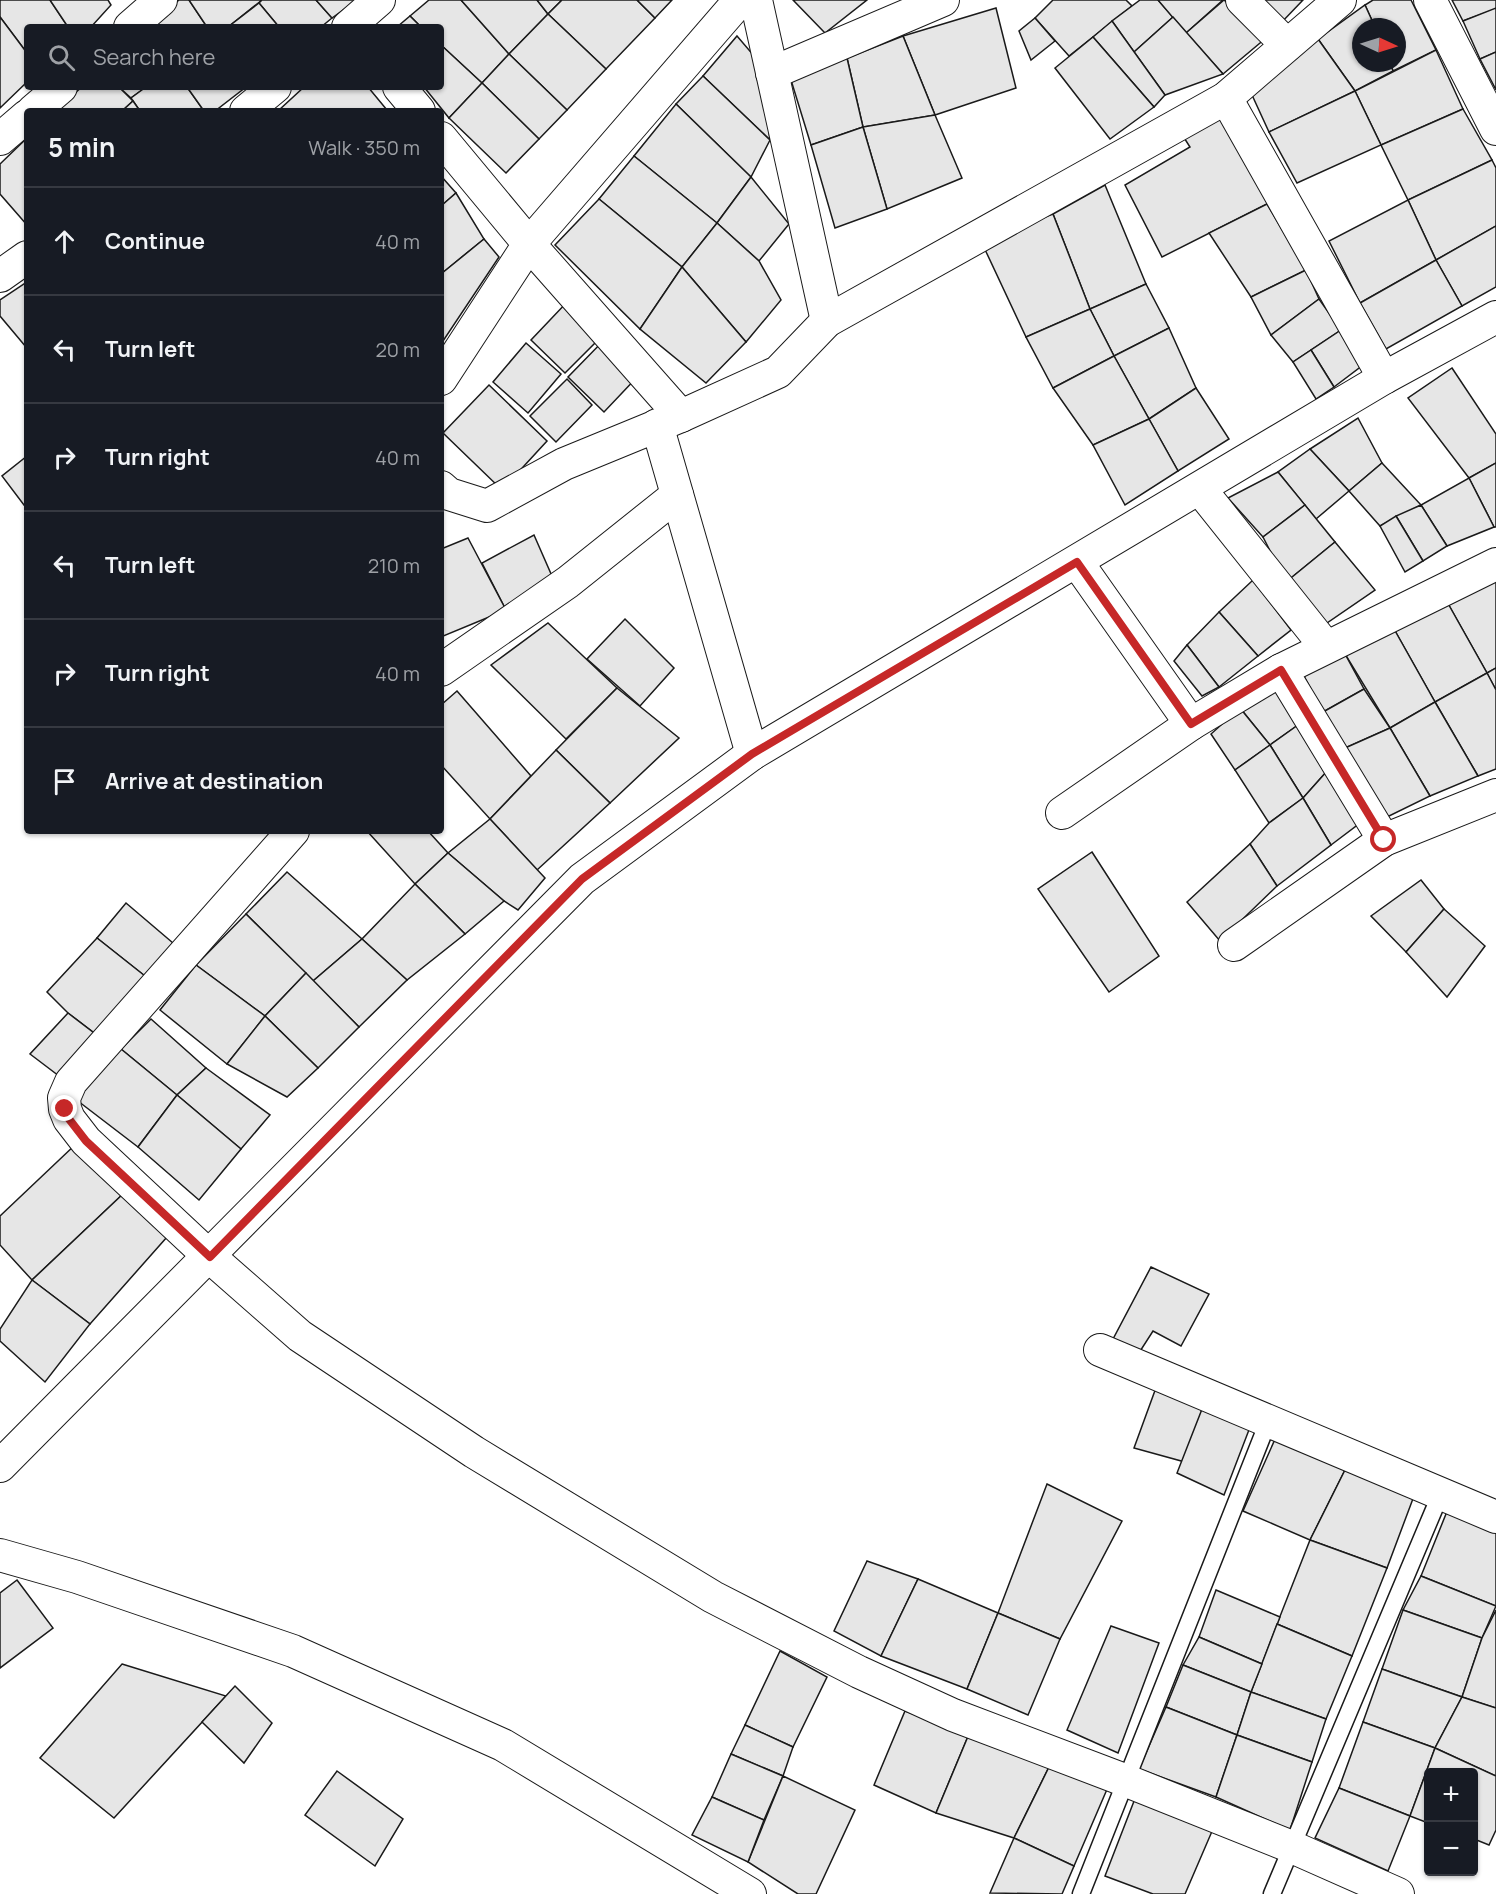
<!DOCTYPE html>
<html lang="en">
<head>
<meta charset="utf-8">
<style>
  body { margin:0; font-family:Manrope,sans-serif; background:#20242c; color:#f1f3f6 }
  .controls { position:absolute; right:18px; bottom:18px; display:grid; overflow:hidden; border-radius:6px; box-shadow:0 2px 4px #0004 }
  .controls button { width:54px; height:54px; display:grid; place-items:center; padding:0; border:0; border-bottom:2px solid #363941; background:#171b24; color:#f1f3f6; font:30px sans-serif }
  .compass { position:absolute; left:1352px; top:18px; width:54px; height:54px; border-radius:50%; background:#171b24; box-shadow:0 2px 4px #0004; rotate:94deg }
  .stop { position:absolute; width:18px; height:18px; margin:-14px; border:4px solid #c62828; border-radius:50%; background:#fff }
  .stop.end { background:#c62828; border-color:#fff; box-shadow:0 2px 6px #0008 }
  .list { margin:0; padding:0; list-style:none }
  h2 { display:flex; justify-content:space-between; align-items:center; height:78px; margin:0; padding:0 24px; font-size:26px }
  h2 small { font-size:20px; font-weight:400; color:#9ea1a6 }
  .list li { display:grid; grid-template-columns:39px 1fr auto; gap:18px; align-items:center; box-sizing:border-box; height:108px; padding:0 24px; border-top:2px solid #363941 }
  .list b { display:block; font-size:22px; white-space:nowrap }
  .list em { font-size:20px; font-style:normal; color:#9ea1a6 }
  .icon { flex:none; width:33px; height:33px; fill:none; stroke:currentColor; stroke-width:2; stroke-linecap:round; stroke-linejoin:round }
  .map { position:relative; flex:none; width:1496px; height:1894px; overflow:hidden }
  .search { position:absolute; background:#171b24; box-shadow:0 2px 4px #0004; left:24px; top:24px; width:420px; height:66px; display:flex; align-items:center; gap:15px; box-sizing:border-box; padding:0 21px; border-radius:6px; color:#9ea1a6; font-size:22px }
  .panel { position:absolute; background:#171b24; box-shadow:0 2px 4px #0004; left:24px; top:108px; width:420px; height:726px; border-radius:6px }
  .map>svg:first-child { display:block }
  .building { fill:#e6e6e6; stroke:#1a1a1a; stroke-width:1.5 }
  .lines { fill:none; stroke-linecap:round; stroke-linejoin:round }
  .lane-casing { stroke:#1a1a1a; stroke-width:19 }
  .street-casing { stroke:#1a1a1a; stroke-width:34 }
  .lane { stroke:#fff; stroke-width:16 }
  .street { stroke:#fff; stroke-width:32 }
  .route { stroke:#c62828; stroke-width:8 }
</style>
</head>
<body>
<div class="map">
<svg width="1496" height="1894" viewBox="0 0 1496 1894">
  <rect width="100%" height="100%" fill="#fff"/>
  <g class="building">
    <path d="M0,0H50L68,27H27V53L0,17Z"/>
    <path d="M50,0H108L111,5L91,27H68Z"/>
    <path d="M179,0H189L207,27H148Z"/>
    <path d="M189,0H262L228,27H207Z"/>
    <path d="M262,0H316L332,18L321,27H279L259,3Z"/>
    <path d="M316,0H357L332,18Z"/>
    <path d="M429,0H461L509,54L482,83L441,45V27H421L410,16Z"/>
    <path d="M461,0H537L548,14L509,54Z"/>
    <path d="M537,0H562L548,14Z"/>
    <path d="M562,0H637L655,18L606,69L548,14Z"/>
    <path d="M637,0H672L655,18Z"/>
    <path d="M793,0H867L825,33Z"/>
    <path d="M1053,0H1126L1132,6L1069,56L1035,18Z"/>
    <path d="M1140,0H1158L1173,17L1134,52L1112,21Z"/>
    <path d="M1158,0H1223L1186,33Z"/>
    <path d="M1224,0L1266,38L1223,74L1186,33Z"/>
    <path d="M1257,0H1303L1281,23Z"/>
    <path d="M1373,0H1411L1436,50L1393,71L1390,63H1397V27H1375L1365,5Z"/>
    <path d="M1452,0H1496V9L1463,21Z"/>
    <path d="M259,3L279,27H228Z"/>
    <path d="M1365,5L1375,27H1361V63H1390L1393,71L1355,91L1318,39Z"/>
    <path d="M996,8L1016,88L935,115L903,36Z"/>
    <path d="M1496,8V52L1480,59L1463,21Z"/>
    <path d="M548,14L606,69L567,110L509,54Z"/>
    <path d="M410,16L421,27H397Z"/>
    <path d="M0,17L27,53V82L0,108Z"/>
    <path d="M1173,17L1223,74L1165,95L1134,52Z"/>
    <path d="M1035,18L1055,41L1031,60L1019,31Z"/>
    <path d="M1112,21L1165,95L1154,107L1093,37Z"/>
    <path d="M737,36L761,64L770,140L703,76Z"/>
    <path d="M903,36L935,115L863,127L847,58Z"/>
    <path d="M1093,37L1154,107L1110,139L1055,68Z"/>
    <path d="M1318,39L1355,91L1269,132L1252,95Z"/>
    <path d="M441,45L482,83L449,118L424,87H441Z"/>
    <path d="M1436,50L1463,109L1381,145L1355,91Z"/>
    <path d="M1496,52V90L1480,59Z"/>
    <path d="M509,54L567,110L539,139L482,83Z"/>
    <path d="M847,58L863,127L811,145L791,80Z"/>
    <path d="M703,76L770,140L751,177L676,104Z"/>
    <path d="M482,83L539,139L506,173L449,118Z"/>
    <path d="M82,87H119L133,101L122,111H57L56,109Z"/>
    <path d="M119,87H146L131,98Z"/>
    <path d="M146,87H187L204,111H140L131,98Z"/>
    <path d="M187,87H246L215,111H204Z"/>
    <path d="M304,87H368L387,110L278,111Z"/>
    <path d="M1355,91L1381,145L1297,183L1269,132Z"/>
    <path d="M133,101L140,111H122Z"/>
    <path d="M676,104L751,177L717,223L634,156Z"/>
    <path d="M1463,109L1492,160L1408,200L1381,145Z"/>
    <path d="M1222,110L1267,190V204L1162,257L1125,185L1190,147L1181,133Z"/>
    <path d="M935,115L962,178L887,209L863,127Z"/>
    <path d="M863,127L887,209L835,228L811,145Z"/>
    <path d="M27,138V225L0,194V164Z"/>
    <path d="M634,156L717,223L682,267L599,199Z"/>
    <path d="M1492,160L1496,168V226L1436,260L1408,200Z"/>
    <path d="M441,176L456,193L441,206Z"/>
    <path d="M751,177L789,224L759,261L717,223Z"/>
    <path d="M1105,185L1146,284L1090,309L1053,214Z"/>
    <path d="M456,193L484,239L441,274V206Z"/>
    <path d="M599,199L682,267L640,329L555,245Z"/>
    <path d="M1408,200L1436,260L1360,303L1329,241Z"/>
    <path d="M1267,204L1306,270L1251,297L1209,233Z"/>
    <path d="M1053,214L1090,309L1026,337L981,241Z"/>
    <path d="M717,223L759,261L781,300L746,342L682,267Z"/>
    <path d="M1496,226V287L1462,306L1436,260Z"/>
    <path d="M484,239L499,257L441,344V274Z"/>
    <path d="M1436,260L1462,306L1386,349L1360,303Z"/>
    <path d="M682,267L746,342L706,383L640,329Z"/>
    <path d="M1306,270L1319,299L1271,335L1251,297Z"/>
    <path d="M27,282V347H26L0,316V300Z"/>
    <path d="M1146,284L1169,328L1114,356L1090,309Z"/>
    <path d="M1319,299L1341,330L1293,362L1271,335Z"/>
    <path d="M568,301L603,335L565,373L531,340Z"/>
    <path d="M1090,309L1114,356L1053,388L1026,337Z"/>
    <path d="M1169,328L1196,388L1149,419L1114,356Z"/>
    <path d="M1341,330L1363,365L1334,387L1311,350Z"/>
    <path d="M605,339L640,374L604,412L568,377Z"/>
    <path d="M526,343L561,374L528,413L493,382Z"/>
    <path d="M1311,350L1334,387L1316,399L1293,362Z"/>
    <path d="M1114,356L1149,419L1093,445L1053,388Z"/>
    <path d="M1452,368L1496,434V463L1469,478L1408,398Z"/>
    <path d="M567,379L592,405L556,442L530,416Z"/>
    <path d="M489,385L547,441L502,490L443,433Z"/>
    <path d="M1196,388L1229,439L1178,471L1149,419Z"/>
    <path d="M1358,418L1382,463L1349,491L1310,449Z"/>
    <path d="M1149,419L1178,471L1125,505L1093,445Z"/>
    <path d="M1310,449L1349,491L1316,519L1278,472Z"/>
    <path d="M27,456V509L2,476Z"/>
    <path d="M1382,463L1421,505L1380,526L1349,491Z"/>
    <path d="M1496,463V527H1494L1469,478Z"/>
    <path d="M1278,472L1305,505L1263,537L1228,498Z"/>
    <path d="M1469,478L1494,527L1447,546L1421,505Z"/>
    <path d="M1305,505L1335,542L1286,582L1263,537Z"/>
    <path d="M1421,505L1447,546L1423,561L1396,516Z"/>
    <path d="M1396,516L1423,561L1405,572L1380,526Z"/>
    <path d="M534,535L555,583L506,610L482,563Z"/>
    <path d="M468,538L506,610L441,637V549Z"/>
    <path d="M1335,542L1375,590L1324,625L1286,582Z"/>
    <path d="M1496,568V668L1487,673L1446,600Z"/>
    <path d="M1253,580L1291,630L1258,656L1219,612Z"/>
    <path d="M1446,600L1487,673L1435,702L1394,629Z"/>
    <path d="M1219,612L1258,656L1219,687L1187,645Z"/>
    <path d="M625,619L674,668L640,706L587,659Z"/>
    <path d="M548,623L617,688L566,739L491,665Z"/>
    <path d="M1394,629L1435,702L1390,728L1345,654Z"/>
    <path d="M1187,645L1219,687L1202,696L1174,661Z"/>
    <path d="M1345,654L1364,689L1323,712L1304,676Z"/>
    <path d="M1496,668V690L1487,673Z"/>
    <path d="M1487,673L1496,690V769L1478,776L1435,702Z"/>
    <path d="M617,688L679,738L610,803L556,750Z"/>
    <path d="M1275,689L1298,725L1270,745L1240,708Z"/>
    <path d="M1364,689L1390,728L1345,748L1323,712Z"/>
    <path d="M457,691L531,776L490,819L441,765V705Z"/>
    <path d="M1435,702L1478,776L1430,796L1390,728Z"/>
    <path d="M1240,708L1270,745L1235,770L1211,734Z"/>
    <path d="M1298,725L1328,770L1303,798L1270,745Z"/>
    <path d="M1390,728L1430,796L1385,818L1345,748Z"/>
    <path d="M1270,745L1303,798L1269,823L1235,770Z"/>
    <path d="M556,750L610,803L537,870L490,819Z"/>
    <path d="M1328,770L1364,820L1331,845L1303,798Z"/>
    <path d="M1303,798L1331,845L1277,886L1250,844L1269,823Z"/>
    <path d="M490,819L545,878L518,910L504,901L448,853Z"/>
    <path d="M367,831H428L448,853L415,884Z"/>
    <path d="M1250,844L1277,886L1220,941L1187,902Z"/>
    <path d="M1092,852L1159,956L1109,992L1038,889Z"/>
    <path d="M448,853L504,901L465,934L415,884Z"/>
    <path d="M287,872L362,939L313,981L246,914Z"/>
    <path d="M1421,880L1444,909L1406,952L1371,916Z"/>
    <path d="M415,884L465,934L407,980L362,939Z"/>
    <path d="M126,903L173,943L145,976L97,938Z"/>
    <path d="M1444,909L1485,946L1447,997L1406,952Z"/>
    <path d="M246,914L306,973L265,1016L196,965Z"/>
    <path d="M97,938L145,976L98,1036L68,1013L47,992Z"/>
    <path d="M362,939L407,980L359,1027L313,981Z"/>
    <path d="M196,965L265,1016L227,1064L160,1010Z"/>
    <path d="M306,973L359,1027L318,1068L265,1016Z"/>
    <path d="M68,1013L98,1036L63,1079L30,1054Z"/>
    <path d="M265,1016L318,1068L287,1097L227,1064Z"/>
    <path d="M151,1019L206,1068L177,1095L121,1049Z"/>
    <path d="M121,1049L177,1095L138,1147L74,1098Z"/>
    <path d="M206,1068L270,1115L241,1149L177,1095Z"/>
    <path d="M177,1095L241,1149L199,1200L138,1147Z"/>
    <path d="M77,1143L124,1193L32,1280L0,1245V1216Z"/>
    <path d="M124,1193L167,1237L90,1324L32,1280Z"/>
    <path d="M1151,1267L1209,1294L1181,1346L1153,1331L1137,1356L1112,1341Z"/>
    <path d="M32,1280L90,1324L45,1382L0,1341V1329Z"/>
    <path d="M1157,1385L1204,1404L1185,1462L1134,1448Z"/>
    <path d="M1204,1404L1252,1422L1224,1495L1177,1473Z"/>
    <path d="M1276,1437L1346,1468L1310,1540L1243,1511Z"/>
    <path d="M1346,1468L1414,1496L1387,1568L1310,1540Z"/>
    <path d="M1047,1484L1122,1521L1060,1639L998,1613Z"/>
    <path d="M1448,1509L1496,1526V1606L1421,1576Z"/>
    <path d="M1310,1540L1387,1568L1352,1656L1277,1624Z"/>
    <path d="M867,1561L918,1579L881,1656L834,1631Z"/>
    <path d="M1421,1576L1496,1606L1482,1638L1403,1610Z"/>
    <path d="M918,1579L998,1613L967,1689L881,1656Z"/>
    <path d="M17,1580L53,1628L0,1668V1593Z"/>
    <path d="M1216,1590L1280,1617L1262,1664L1199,1637Z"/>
    <path d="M1403,1610L1482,1638L1462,1697L1382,1669Z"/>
    <path d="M1496,1610V1708L1462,1697L1482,1638Z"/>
    <path d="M998,1613L1060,1639L1028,1715L967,1689Z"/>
    <path d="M1277,1624L1352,1656L1326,1719L1251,1692Z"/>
    <path d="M1111,1626L1159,1643L1118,1753L1067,1730Z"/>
    <path d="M1199,1637L1262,1664L1251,1692L1183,1665Z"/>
    <path d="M780,1651L827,1677L793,1747L745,1725Z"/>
    <path d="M122,1664L226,1696L114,1818L40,1758Z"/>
    <path d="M1183,1665L1251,1692L1237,1735L1166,1707Z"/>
    <path d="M1382,1669L1462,1697L1435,1748L1363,1722Z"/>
    <path d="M235,1686L272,1723L244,1763L202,1722Z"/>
    <path d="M1251,1692L1326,1719L1312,1762L1237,1735Z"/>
    <path d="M1462,1697L1496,1708V1776L1435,1748Z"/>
    <path d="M1166,1707L1237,1735L1216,1797L1139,1769Z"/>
    <path d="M905,1711L969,1734L936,1813L874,1785Z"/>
    <path d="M1363,1722L1435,1748L1410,1816L1339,1788Z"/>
    <path d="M745,1725L793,1747L783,1776L731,1754Z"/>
    <path d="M969,1734L1049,1767L1014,1838L936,1813Z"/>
    <path d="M1237,1735L1312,1762L1290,1830L1216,1797Z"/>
    <path d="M1435,1748L1496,1776V1830L1489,1845L1474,1839V1772H1428V1823L1410,1816Z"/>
    <path d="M731,1754L783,1776L764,1820L712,1797Z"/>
    <path d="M1049,1767L1108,1787L1074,1866L1014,1838Z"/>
    <path d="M337,1771L403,1819L375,1866L305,1815Z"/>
    <path d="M783,1776L855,1810L816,1894H798L748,1862Z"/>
    <path d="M1339,1788L1410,1816L1388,1871L1315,1838Z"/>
    <path d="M1136,1796L1213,1829L1185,1894H1153L1105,1876Z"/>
    <path d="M712,1797L764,1820L748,1862L692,1835Z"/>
    <path d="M1014,1838L1074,1866L1062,1894L990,1893Z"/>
  </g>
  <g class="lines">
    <defs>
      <g id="lane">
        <path d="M1081,1894L1268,1422"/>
        <path d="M1272,1894L1441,1493"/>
      </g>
      <g id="street">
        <path d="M756,0L827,321"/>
        <path d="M1242,0L1287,45"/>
        <path d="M1430,0L1496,129"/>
        <path d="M130,27L161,0"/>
        <path d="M348,27L379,0"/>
        <path d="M772,73L943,0"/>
        <path d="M399,87L419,111"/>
        <path d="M1226,98L1384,378"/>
        <path d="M33,111L61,87"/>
        <path d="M246,111L275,87"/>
        <path d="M441,138L529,244L681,416"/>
        <path d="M0,139L27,116"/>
        <path d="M0,276L27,257"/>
        <path d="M441,379L529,244L740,0"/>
        <path d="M657,425L752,754"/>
        <path d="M441,487L449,494L487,506L564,464L681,416L778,372L827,321L1226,98L1340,0"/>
        <path d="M1200,489L1326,647"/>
        <path d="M1077,562L1191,724L1281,670L1496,564"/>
        <path d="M441,670L568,582L677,495"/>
        <path d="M1281,670L1384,840"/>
        <path d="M1062,813L1191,724"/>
        <path d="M293,831L71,1082L64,1098L65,1109L69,1119L86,1141L210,1257L300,1336L474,1452L713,1597L859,1672L953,1715L1127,1781L1292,1847L1398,1894"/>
        <path d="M1234,945L1384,840L1496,795"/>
        <path d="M1100,1350L1496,1517"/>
        <path d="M0,1466L582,879L752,754L1384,378L1496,317"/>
        <path d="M0,1555L77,1577L293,1651L503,1745L750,1894"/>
      </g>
    </defs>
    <use href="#lane" class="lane-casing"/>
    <use href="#street" class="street-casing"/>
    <use href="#lane" class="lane"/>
    <use href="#street" class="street"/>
  </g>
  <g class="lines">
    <path class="route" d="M65,1109L69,1119L86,1141L210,1257L582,879L752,754L1077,562L1191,724L1281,670L1384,840"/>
  </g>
</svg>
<div class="controls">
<button>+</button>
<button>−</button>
</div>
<svg class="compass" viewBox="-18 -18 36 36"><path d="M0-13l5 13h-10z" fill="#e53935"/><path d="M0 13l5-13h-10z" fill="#9ea1a6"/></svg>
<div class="stop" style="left:1384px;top:840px"></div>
<div class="stop end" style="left:65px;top:1109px"></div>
<div class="search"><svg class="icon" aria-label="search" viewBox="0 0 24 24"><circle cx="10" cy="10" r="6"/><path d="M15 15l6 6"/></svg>Search here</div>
<section class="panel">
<h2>5 min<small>Walk · 350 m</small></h2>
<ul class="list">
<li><svg class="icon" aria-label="ahead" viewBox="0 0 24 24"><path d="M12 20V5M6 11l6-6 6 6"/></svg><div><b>Continue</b></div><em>40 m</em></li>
<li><svg class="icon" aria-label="left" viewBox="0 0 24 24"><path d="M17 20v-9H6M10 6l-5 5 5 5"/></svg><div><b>Turn left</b></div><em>20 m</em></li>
<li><svg class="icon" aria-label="right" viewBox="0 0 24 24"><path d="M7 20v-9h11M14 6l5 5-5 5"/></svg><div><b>Turn right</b></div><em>40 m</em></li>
<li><svg class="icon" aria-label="left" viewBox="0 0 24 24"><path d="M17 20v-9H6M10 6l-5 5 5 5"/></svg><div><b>Turn left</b></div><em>210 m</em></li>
<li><svg class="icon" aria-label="right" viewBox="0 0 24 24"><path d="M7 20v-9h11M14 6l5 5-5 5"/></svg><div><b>Turn right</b></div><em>40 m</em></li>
<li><svg class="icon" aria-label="arrive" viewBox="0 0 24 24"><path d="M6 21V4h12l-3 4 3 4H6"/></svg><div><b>Arrive at destination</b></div></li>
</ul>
</section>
</div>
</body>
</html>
